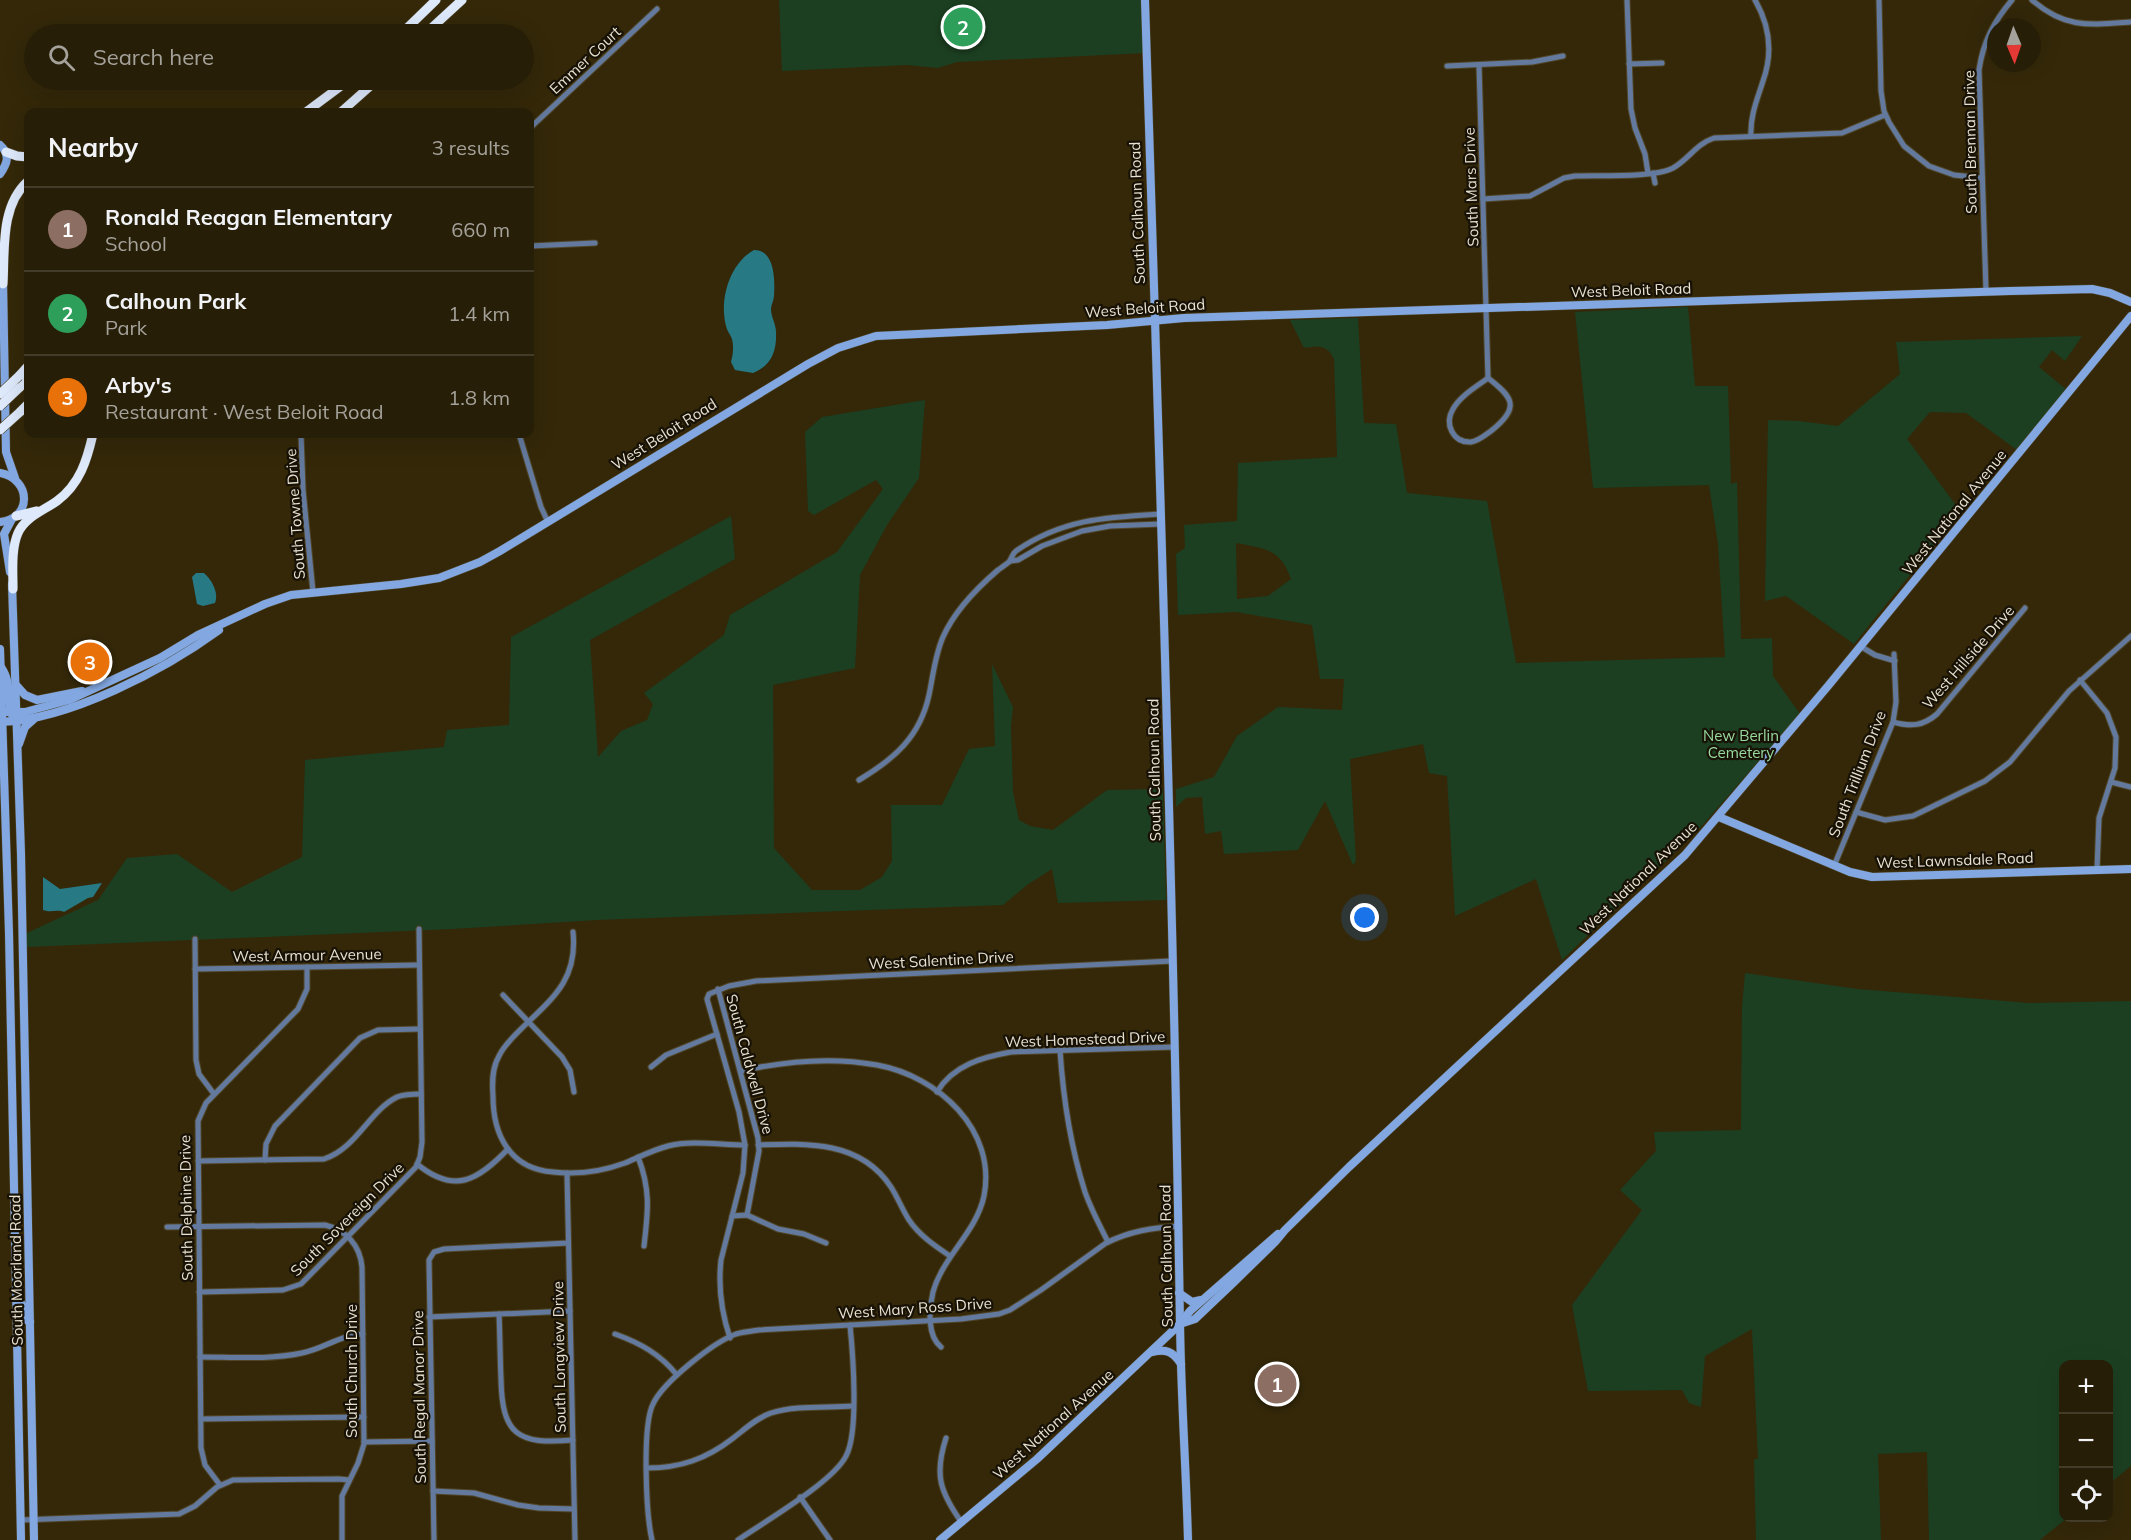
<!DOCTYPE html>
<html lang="en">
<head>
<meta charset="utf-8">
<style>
  body { margin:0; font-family:Mulish,sans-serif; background:#332b15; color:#f1f3f6 }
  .controls { position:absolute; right:18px; bottom:18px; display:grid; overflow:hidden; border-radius:12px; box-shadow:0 6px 24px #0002 }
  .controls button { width:54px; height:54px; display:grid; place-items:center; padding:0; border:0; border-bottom:2px solid #433c28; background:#271e07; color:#f1f3f6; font:30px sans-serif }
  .compass { position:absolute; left:1987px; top:18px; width:54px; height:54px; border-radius:50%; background:#271e07; box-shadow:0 6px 24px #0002; rotate:178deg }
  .you { position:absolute; left:1365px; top:918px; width:21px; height:21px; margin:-15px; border:4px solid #fff; border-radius:50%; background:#1a73e8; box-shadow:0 0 0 9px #1a73e833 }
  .badge { display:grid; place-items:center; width:39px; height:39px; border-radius:50%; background:#f18af4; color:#fff; font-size:20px; font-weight:700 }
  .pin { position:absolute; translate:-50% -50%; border:3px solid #fff; box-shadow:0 2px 6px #0006 }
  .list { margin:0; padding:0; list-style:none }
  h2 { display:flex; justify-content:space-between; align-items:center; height:78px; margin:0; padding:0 24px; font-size:26px }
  h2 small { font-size:20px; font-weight:400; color:#a4a29b }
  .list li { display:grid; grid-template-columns:39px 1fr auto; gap:18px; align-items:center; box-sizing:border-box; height:84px; padding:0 24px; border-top:2px solid #433c28 }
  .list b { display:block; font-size:22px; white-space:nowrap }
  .list p { margin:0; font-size:20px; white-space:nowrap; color:#a4a29b }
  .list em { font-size:20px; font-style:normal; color:#a4a29b }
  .icon { flex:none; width:33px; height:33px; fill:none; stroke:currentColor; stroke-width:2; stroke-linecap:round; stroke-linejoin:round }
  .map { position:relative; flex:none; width:2131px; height:1540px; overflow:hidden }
  .search { position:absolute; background:#271e07; box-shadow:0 6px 24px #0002; left:24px; top:24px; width:510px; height:66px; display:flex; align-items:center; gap:15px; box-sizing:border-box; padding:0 21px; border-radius:33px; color:#a4a29b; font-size:22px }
  .panel { position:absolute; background:#271e07; box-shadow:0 6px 24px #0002; left:24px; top:108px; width:510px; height:330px; border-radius:12px }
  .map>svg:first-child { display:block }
  .green { fill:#1c3f21; fill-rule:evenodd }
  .water { fill:#277984 }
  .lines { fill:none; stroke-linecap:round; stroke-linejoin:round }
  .street-casing { stroke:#514629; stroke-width:7 }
  .secondary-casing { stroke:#514629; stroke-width:9 }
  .highway-casing { stroke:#514629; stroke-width:10 }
  .street { stroke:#637a9e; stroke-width:5 }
  .secondary { stroke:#82a7e1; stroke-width:8 }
  .highway { stroke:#dee9fc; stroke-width:9 }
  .highway-bridge-casing { stroke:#514629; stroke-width:10; stroke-linecap:butt }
  .highway-bridge { stroke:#dee9fc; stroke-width:9 }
  .labels { text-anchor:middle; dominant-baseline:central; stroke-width:4.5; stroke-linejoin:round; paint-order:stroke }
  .street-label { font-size:15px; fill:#e9e2d1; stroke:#171106 }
  .park-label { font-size:15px; fill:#98db9e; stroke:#171106 }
</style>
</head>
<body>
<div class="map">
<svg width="2131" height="1540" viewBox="0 0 2131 1540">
  <rect width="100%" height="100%" fill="#342809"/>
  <g class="green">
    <path d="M779,0H1145L1146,53L957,62L938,68L907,65L782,71Z"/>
    <path d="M1688,307L1695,386H1728L1731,484L1737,482L1741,639L1772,638L1773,676L1800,714L1700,828L1562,960L1536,879L1455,916L1447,776L1429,773L1423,744L1350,759L1356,861L1353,865L1325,801L1298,850L1224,854L1221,831L1205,834L1202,797L1186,798L1176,807V789L1214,777L1237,736L1278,707L1342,710L1344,679H1320L1312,625L1236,612L1178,615L1176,554L1185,548L1184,525L1237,521L1238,463L1337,457L1334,359C1328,346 1319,345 1306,348L1303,346L1290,320L1358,318L1364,423L1396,424L1407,493L1487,501L1516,663L1725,657L1718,544L1709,485L1593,488L1575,312ZM1236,543C1265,549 1280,548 1291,579L1268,596L1237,599Z"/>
    <path d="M2082,336L2065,361L2052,350L2039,367L2067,390L2017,450L1966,413L1930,412L1907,439L1961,512L1854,644L1786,596L1765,601L1768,420L1799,421L1838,426L1900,374L1896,342Z"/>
    <path d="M925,400L919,478L887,525L860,575L855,668L773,685L774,848L812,890H860L882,877L892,861L891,805H942L969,749L995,746L992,664L1013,707L1011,726L1013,792L1019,820L1030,826L1053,830L1107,790L1163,789L1166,900L1058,903L1052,869L1027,885L1003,905L597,920L452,929L27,947V933L98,900L127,858L177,854L232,892L302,857L305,760L444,747L447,730L509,725L511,637L731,516L735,559L590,640L598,757L621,731L647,720L653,704L644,693L724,635L730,615L837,552L883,489L876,480L814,515L808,511L805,432L822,417Z"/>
    <path d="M1745,973L1858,989L2029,1003L2131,1001V1466L2109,1484L2108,1364H2064V1518H2067L2040,1540H1929L1927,1452L1878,1454L1881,1540H1756L1754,1459H1758L1752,1329L1705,1356L1701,1407L1689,1403L1682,1390L1588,1391L1572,1305L1642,1210L1620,1190L1656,1151L1654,1132L1741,1130L1742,1007Z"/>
  </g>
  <g class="water">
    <path d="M754,250C775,250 775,280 774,296C774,300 771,305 771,309C771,317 776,324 776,332C777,351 771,366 753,373L735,370L731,362C733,355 734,347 732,339C730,334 727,331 726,326C719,299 730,263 754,250Z"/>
    <path d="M196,573H204C212,580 219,593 215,603L203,606L197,604L192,577Z"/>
    <path d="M43,877L60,889L102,883L93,897L88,898L64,912C57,909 51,913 43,910Z"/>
  </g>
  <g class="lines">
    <defs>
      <g id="street">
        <path d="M1627,0L1631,109L1635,128L1645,154L1648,173"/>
        <path d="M1879,0L1881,91L1884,111L1889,122L1904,146L1929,166L1954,175L1982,178"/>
        <path d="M2032,0C2065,29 2090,25 2131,22"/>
        <path d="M1629,64L1662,63"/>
        <path d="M1479,65L1488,378"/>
        <path d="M1447,66L1532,62L1563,56"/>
        <path d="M530,128L657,9"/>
        <path d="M1751,136C1750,116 1757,100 1763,81C1773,53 1770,26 1755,0"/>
        <path d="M1653,173L1655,183"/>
        <path d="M1483,199L1530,196L1564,178L1575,176C1599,175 1654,178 1673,168C1689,159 1696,144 1714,138L1842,133L1885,115"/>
        <path d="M530,246L595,243"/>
        <path d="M1986,291L1979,70C1983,42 1994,21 2012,0"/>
        <path d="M1488,378C1514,398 1520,408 1491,431C1485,435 1479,441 1471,442C1453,443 1444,424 1453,409C1460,396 1476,387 1488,378Z"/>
        <path d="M301,434L303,490L313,592"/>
        <path d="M519,434L541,507L547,520"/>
        <path d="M1010,561L1018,560L1042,546L1082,531L1110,526L1161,524"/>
        <path d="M1860,646L1875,655L1895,661"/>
        <path d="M2080,680L2107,713L2116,737L2115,768L2099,818L2097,870"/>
        <path d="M1893,722C1911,727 1923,726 1937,714L2025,608"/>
        <path d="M859,780C894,759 920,737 929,695C933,676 935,655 943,637C954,612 977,588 998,570C1001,568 1005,565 1009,562C1012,558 1012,554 1016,551C1062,519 1107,517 1160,514"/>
        <path d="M2111,782L2131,787"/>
        <path d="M1856,812L1885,820L1913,816L1985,781L2010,762L2069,691L2131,636"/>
        <path d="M1834,866L1893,722L1896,702L1894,654"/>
        <path d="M573,932C578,979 553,998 522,1028C514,1036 504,1045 499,1056C492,1068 492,1082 493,1096C493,1135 510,1169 553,1172C577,1175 603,1171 625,1163C639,1157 653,1150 668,1146C692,1140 720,1145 745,1145"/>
        <path d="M195,939L196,1060L199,1074L214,1094"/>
        <path d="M195,969L419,965"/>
        <path d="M718,989L758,1138L759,1151L747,1215"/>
        <path d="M503,995L562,1057L570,1070L574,1092"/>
        <path d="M1060,1050C1063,1096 1071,1148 1085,1192C1091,1209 1100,1226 1108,1242"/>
        <path d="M651,1067L666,1055L717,1034"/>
        <path d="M741,1071C785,1061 833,1057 877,1065C938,1076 997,1130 984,1196C976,1233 943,1256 933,1292C929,1309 927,1336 941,1347"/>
        <path d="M937,1092C953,1065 983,1057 1011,1052L1175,1047"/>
        <path d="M758,1145C808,1143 861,1141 891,1187C898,1198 902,1209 909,1220C919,1235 935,1246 950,1256"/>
        <path d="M638,1157C651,1190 648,1212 644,1246"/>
        <path d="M265,1160L266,1144L275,1126L360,1038L378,1030L420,1029"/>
        <path d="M198,1161L324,1159C357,1148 369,1111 397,1097C405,1094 413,1094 421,1094"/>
        <path d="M417,1164C455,1195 478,1180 508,1149"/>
        <path d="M567,1173L575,1540"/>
        <path d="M732,1216L747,1215L778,1229L804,1234L826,1243"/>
        <path d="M167,1227L325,1225C346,1230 360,1245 362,1267L364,1444L358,1463L342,1496V1540"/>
        <path d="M199,1292L283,1290L301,1284L416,1167L420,1157L422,1142L419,929"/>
        <path d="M499,1314C500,1336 500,1357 501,1379C502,1435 518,1445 573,1440"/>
        <path d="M429,1317L570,1311"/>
        <path d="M615,1334C640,1343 660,1354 677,1375"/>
        <path d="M730,1338C721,1311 718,1287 721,1260L743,1173L745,1145L739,1112L707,999L709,994L729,986L756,981L1172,961"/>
        <path d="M200,1357C233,1357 269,1360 302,1353C323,1349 340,1335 363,1334"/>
        <path d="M201,1419L364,1417"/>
        <path d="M946,1438C934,1475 940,1492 962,1523"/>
        <path d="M364,1442L432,1441"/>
        <path d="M647,1468C680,1468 706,1459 732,1439C744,1430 756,1418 771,1413C796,1405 827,1408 853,1406"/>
        <path d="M220,1485L205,1465L201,1448L198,1121L206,1103L298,1009L307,989V967"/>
        <path d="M433,1491L474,1493L518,1505L539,1508L574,1509"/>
        <path d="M800,1497L830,1540"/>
        <path d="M21,1520L179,1514L195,1506L217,1487L233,1480L339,1479L349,1480"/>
        <path d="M434,1540L429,1260L434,1252L444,1249L568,1243"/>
        <path d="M652,1540C646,1514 642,1426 653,1404C663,1382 714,1342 736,1334C743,1332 752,1331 759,1330L961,1319L999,1314L1010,1310L1041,1290L1106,1243C1130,1231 1152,1228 1179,1226"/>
        <path d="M738,1540C764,1522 833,1482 846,1456C859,1432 853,1355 850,1325"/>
      </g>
      <g id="secondary">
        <path d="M1145,0C1159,441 1173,882 1180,1323C1181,1396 1186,1468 1188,1540"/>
        <path d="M0,145C11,155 7,164 0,174"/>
        <path d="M3,280L6,452L15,478"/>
        <path d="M0,473C32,479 32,519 0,522"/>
        <path d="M10,572L4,534L12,519"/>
        <path d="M12,584L21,854L34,1540"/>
        <path d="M0,649L9,933L21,1540"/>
        <path d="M1,667C13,684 5,699 12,715"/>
        <path d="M16,685L25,695L37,700L82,691"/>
        <path d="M0,712H25L69,700L160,658L198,635L265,604L291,595L401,584L439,578L480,562L500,551L808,364L838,348L876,336L1107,325L1184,318L2010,291L2092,289L2110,293L2131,302"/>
        <path d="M0,722C69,720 164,670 219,630"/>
        <path d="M19,744L25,727L34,719"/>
        <path d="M1719,817L1850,872L1872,877L2131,869"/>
        <path d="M1179,1293L1192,1302L1201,1300"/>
        <path d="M18,1299L23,1306L24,1319L30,1322"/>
        <path d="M1180,1324L1195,1319L1234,1282L1275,1242L1285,1230L1349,1167L1685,855L1828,686L2131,316"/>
        <path d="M1152,1352C1166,1349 1173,1351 1181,1364"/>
        <path d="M940,1540L1037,1459L1180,1324L1190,1311L1278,1234"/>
      </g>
      <g id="highway">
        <path d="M401,34L436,0"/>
        <path d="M425,34L462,0"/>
        <path d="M306,112L349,80"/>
        <path d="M341,112L377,80"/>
        <path d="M6,152L17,156L28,157"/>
        <path d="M3,284C5,250 0,206 28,181"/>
        <path d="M19,376L28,366"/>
        <path d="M19,388L28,379"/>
        <path d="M20,412L28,404"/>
        <path d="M16,516L37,511"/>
        <path d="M13,589C13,571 11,549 18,533C25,517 43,511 57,501C80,484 87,460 93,434"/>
      </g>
    </defs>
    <use href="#street" class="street-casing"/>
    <use href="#secondary" class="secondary-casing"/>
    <use href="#highway" class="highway-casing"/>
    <use href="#street" class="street"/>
    <use href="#secondary" class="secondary"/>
    <use href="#highway" class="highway"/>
    <defs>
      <g id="highway-bridge">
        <path d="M0,394L19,376"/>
        <path d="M0,406L19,388"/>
        <path d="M0,430L20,412"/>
      </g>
    </defs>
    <use href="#highway-bridge" class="highway-bridge-casing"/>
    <use href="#highway-bridge" class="highway-bridge"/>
  </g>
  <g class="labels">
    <g class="street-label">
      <text transform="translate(585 60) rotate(-43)">Emmer Court</text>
      <text transform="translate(1970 142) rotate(-91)">South Brennan Drive</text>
      <text transform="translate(1471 187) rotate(-92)">South Mars Drive</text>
      <text transform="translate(1137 213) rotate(-92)">South Calhoun Road</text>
      <text transform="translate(1631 290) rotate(-2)">West Beloit Road</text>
      <text transform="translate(1145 308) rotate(-4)">West Beloit Road</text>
      <text transform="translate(664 434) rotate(-32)">West Beloit Road</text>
      <text transform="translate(1954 512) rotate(-51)">West National Avenue</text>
      <text transform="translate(295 514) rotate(-94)">South Towne Drive</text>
      <text transform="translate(1968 657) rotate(-49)">West Hillside Drive</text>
      <text transform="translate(1154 770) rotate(-91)">South Calhoun Road</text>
      <text transform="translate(1857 774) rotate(-69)">South Trillium Drive</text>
      <text transform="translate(1955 860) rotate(-2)">West Lawnsdale Road</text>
      <text transform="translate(1638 878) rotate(-44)">West National Avenue</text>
      <text transform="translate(307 955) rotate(-1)">West Armour Avenue</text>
      <text transform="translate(941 960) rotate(-3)">West Salentine Drive</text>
      <text transform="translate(1085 1039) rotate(-2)">West Homestead Drive</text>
      <text transform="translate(750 1064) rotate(75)">South Caldwell Drive</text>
      <text transform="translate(186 1208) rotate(-91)">South Delphine Drive</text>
      <text transform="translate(347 1219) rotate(-45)">South Sovereign Drive</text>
      <text transform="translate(1166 1256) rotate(-91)">South Calhoun Road</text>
      <text transform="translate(16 1270) rotate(-91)">South Moorland Road</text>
      <text transform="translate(915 1308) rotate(-4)">West Mary Ross Drive</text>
      <text transform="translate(559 1357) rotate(-91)">South Longview Drive</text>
      <text transform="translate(351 1371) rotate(-90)">South Church Drive</text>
      <text transform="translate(419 1397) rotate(-91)">South Regal Manor Drive</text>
      <text transform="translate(1053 1424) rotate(-42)">West National Avenue</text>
    </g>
    <g class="park-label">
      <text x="1741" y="735">New Berlin<tspan x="1741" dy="17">Cemetery</tspan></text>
    </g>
  </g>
</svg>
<div class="controls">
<button>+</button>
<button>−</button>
<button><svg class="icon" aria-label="locate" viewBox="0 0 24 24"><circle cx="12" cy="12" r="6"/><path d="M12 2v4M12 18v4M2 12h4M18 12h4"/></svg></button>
</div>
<svg class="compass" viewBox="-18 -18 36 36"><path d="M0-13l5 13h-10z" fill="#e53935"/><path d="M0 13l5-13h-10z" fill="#a4a29b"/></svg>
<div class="you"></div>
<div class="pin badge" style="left:1277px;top:1384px;background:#8d6e63">1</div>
<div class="pin badge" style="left:963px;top:27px;background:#2e9e5b">2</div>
<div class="pin badge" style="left:90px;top:662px;background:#e8710a">3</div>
<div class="search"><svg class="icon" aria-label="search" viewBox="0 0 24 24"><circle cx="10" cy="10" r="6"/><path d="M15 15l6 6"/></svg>Search here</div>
<section class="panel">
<h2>Nearby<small>3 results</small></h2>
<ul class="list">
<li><span class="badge" style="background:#8d6e63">1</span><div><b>Ronald Reagan Elementary</b><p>School</p></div><em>660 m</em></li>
<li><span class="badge" style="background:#2e9e5b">2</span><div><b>Calhoun Park</b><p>Park</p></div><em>1.4 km</em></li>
<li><span class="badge" style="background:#e8710a">3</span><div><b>Arby's</b><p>Restaurant · West Beloit Road</p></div><em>1.8 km</em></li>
</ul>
</section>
</div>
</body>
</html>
